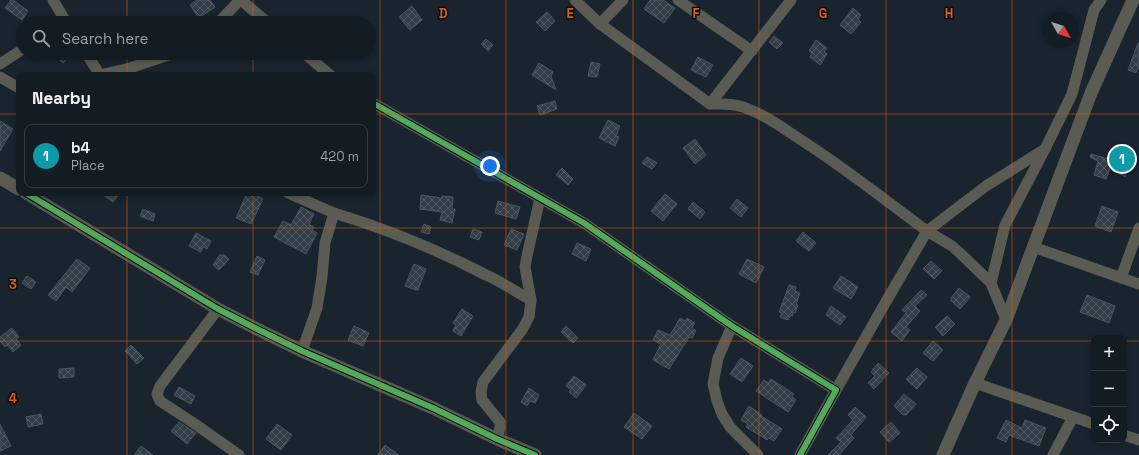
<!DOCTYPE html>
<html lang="en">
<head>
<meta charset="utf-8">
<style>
  body { margin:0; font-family:"Space Grotesk",sans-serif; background:#1c242b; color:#f1f3f6 }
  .controls { position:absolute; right:12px; bottom:12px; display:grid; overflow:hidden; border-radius:8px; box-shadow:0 2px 6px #0003 }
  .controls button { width:36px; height:36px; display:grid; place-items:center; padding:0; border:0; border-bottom:1px solid #323941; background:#131b23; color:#f1f3f6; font:20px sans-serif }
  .compass { position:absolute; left:1043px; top:12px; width:36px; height:36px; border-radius:50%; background:#131b23; box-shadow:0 2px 6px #0003; rotate:129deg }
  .you { position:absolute; left:490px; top:166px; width:14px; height:14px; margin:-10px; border:3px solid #fff; border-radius:50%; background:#1a73e8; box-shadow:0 0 0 6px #1a73e833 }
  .badge { display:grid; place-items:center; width:26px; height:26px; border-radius:50%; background:#0b8043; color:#fff; font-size:13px; font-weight:700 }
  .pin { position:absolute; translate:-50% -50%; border:2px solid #fff; box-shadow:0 1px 4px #0006 }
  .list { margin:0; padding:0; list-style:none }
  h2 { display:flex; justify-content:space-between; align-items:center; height:52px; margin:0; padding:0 16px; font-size:17px }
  h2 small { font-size:13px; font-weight:400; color:#9da1a6 }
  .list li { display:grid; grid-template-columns:26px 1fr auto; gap:12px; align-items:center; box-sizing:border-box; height:64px; margin:0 8px 8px; padding:0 8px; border:1px solid #323941; border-radius:8px }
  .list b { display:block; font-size:15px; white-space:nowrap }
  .list p { margin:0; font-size:13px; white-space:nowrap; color:#9da1a6 }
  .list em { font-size:13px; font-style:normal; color:#9da1a6 }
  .icon { flex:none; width:22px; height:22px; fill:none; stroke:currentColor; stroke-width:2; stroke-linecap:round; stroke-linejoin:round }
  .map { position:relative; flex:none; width:1139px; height:455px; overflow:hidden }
  .search { position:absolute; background:#131b23; box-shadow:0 2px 6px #0003; left:16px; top:16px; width:360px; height:44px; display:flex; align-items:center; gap:10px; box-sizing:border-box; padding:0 14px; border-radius:22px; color:#9da1a6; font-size:15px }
  .panel { position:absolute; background:#131b23; box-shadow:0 2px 6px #0003; left:16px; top:72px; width:360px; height:124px; border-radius:8px }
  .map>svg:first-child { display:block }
  .building { fill:url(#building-cross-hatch); stroke:#4b555e }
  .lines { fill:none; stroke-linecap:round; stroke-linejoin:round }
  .minor { stroke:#5a5b52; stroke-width:11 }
  .tertiary { stroke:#5a5b52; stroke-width:13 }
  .cycleway-casing { stroke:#050e16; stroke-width:8 }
  .cycleway { stroke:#51ab58; stroke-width:6 }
  .grid { fill:none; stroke:#e8590c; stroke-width:1; stroke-opacity:0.55 }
  .grid-label { font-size:13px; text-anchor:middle; font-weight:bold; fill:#e8590c; stroke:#050e16; stroke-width:3; stroke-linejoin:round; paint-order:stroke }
</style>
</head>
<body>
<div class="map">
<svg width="1139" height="455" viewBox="0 0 1139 455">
  <defs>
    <pattern id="building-cross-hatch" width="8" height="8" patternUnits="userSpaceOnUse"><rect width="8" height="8" fill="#333d46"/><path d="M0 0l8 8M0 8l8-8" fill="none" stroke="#505961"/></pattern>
  </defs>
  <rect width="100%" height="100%" fill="#19242f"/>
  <g class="building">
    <path d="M11,0H13L28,11L22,20L5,8Z"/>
    <path d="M197,0H210L215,7L199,18L190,5Z"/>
    <path d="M650,0H663L675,8L664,23L644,9Z"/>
    <path d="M412,6L422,20L410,30L399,17Z"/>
    <path d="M853,8L861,15L858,19L861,22L851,34L840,25Z"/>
    <path d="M547,12L555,21L545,31L536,22Z"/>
    <path d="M774,36L783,43L777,49L769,42Z"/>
    <path d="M486,39L493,45L488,51L481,44Z"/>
    <path d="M816,40L827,48L824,52L827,54L820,65L810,57L812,53L809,51Z"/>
    <path d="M1138,43H1139V64L1136,73L1128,70Z"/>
    <path d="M54,53H74L63,63Z"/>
    <path d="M698,57L713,65L706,77L691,70Z"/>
    <path d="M591,62L600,64L597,77L588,76Z"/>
    <path d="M539,63L553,72L551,76L556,90L532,75Z"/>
    <path d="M555,101L557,109L540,115L537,106Z"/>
    <path d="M608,120L620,126L616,136L619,137L615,146L599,138Z"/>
    <path d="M0,121L13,129L0,151Z"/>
    <path d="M695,139L706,155L695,164L683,148Z"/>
    <path d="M1117,149L1133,156L1125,177L1110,168L1106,179L1094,175L1098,161L1090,157L1091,154L1112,160Z"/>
    <path d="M647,157L657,163L652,169L642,163Z"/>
    <path d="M562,168L573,179L568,185L556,175Z"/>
    <path d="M100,193H120L113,202Z"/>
    <path d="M247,193H252L263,199L251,224L236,218Z"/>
    <path d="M665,194L677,204L663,221L651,211Z"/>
    <path d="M421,195L442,198V196L453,197L452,209H455L452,223L440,220L442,212L420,209Z"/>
    <path d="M737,199L748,208L741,217L730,208Z"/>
    <path d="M498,201L520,207L516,219L495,213Z"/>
    <path d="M693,202L705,212L700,219L688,209Z"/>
    <path d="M1102,206L1118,212L1111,232L1095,226Z"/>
    <path d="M301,207L314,214L309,224L314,227L312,230L317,233L306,254L274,237L283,221L291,225Z"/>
    <path d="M143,209L155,214L153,221L140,216Z"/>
    <path d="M424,224L431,227L429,234L421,232Z"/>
    <path d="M473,229L482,232L479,240L470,237Z"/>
    <path d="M511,229L524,234L517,250L504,245Z"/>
    <path d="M803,232L816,243L809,251L796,241Z"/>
    <path d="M196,233L211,241L207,249L203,247L201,252L189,246Z"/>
    <path d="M577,243L591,249L586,261L572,254Z"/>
    <path d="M220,255H224L229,259L219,270L213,265Z"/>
    <path d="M257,256L265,260L258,275L250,272Z"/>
    <path d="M77,259L90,268L72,292L66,287L56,301L48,295Z"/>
    <path d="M747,259L764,267L756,283L739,274Z"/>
    <path d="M931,261L942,271L934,279L923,269Z"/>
    <path d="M414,264L426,269L418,290H416L405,286Z"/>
    <path d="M27,276L36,282L31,289L22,283Z"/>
    <path d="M841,276L858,287L851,299L833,288Z"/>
    <path d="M789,285L796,287L795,291L800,293L796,305H798L795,313H793L792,316H790L788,320L780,317L782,313L779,312Z"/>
    <path d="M959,288L970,297L960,309L951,301V298Z"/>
    <path d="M921,290L927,295L915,306L920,311L906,327L910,330L902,341L891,332L906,313L902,310Z"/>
    <path d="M1087,295L1115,306L1109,323L1080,312Z"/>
    <path d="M831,306L846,317L840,325L826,315Z"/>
    <path d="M462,309L473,316L461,336L453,331L456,325L453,323Z"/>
    <path d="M947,316L955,324L943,336L935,327Z"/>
    <path d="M680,318L685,321L687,318L695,323L692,328L696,331L692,338L689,337L669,369L653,360L661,344L653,340L658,330L670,335Z"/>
    <path d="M354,326L369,333L363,346L348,340Z"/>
    <path d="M566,326L578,338L573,343L561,332Z"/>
    <path d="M12,328L19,337L16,339L21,345L13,352L7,345L5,347L0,341V337Z"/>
    <path d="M933,341L943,350L933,361L923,353Z"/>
    <path d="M131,345L144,358L137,364L125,351Z"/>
    <path d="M741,358L753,366L742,382L730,374Z"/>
    <path d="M878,363L889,373L874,389L868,383L875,376L871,372Z"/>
    <path d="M74,368V377L59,378V369Z"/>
    <path d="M917,368L927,377L917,389L906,379Z"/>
    <path d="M574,376L586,385L576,398L569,392L571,390L566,386Z"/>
    <path d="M771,379L794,394L792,397L796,400L788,412L756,391L764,380L768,383Z"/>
    <path d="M179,387L195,396L191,404L174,395Z"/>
    <path d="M529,388L539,395L535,403L530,401L527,406L521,402Z"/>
    <path d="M904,394L916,404L906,415H903L894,406Z"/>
    <path d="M749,406L762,415L761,416L782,429L774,441L769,438L767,440L761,436L746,427L748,424L741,420Z"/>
    <path d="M855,407L866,417L851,435L854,438L839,455H828L841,442L836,438L853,420L848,415Z"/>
    <path d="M634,413L652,426L642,439L624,427Z"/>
    <path d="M41,414L43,424L28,427L26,417Z"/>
    <path d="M1006,420L1022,428L1025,420L1046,428L1039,446L1009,435L1006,442L997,438Z"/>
    <path d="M179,422L196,433L187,444L171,431Z"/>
    <path d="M891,422L900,433L889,442L880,432Z"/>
    <path d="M0,424L11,446L0,451Z"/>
    <path d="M277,424L292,435L281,450L266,439Z"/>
    <path d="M385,445L399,455H378Z"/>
    <path d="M141,446L153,455H134Z"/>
  </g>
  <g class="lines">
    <g class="minor">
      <path d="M53,0L65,20L62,23"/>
      <path d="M241,0L268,23"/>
      <path d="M575,0L600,24L710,104C721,104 732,103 743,107C764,114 783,128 801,140C845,168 885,200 927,231L986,186L1045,149"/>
      <path d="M678,0L752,51"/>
      <path d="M218,23L240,0"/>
      <path d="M600,24L623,0"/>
      <path d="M86,53L100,75"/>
      <path d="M304,53L330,75"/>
      <path d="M0,64L23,49"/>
      <path d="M100,75L130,68L174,53"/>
      <path d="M0,77L19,88"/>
      <path d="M373,103L584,223L732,326L836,390L800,455"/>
      <path d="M710,104L791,0"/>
      <path d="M288,193L334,213"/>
      <path d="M1033,247L1139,284"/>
      <path d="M1121,278L1139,228"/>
      <path d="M991,283L1005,225L1045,149L1072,94L1094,10L1101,0"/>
      <path d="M531,300L525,267L527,256L540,198"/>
      <path d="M218,309L160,386L157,394L160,401L195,424L239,455"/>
      <path d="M732,326L718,358L713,384L717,401L722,414L730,427L758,455"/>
      <path d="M302,351L317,308L322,277L325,243L334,213C387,229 438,250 486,275C502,282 516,292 531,300L529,317L522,330L483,382L481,392L482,400L500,422V428L497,439"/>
      <path d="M975,383L1094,424"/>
      <path d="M836,390L880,312L927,231L952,246L961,254L991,283L1006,320"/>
      <path d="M1124,435L1139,440"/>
      <path d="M1053,455L1073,417"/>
    </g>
    <g class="tertiary">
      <path d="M0,178L19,189"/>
      <path d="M26,193L218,309L257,329L302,351L433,408L497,439L535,455"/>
      <path d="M943,455L975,383L1006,320L1091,93L1133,0"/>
    </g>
    <defs>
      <g id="cycleway">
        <path d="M373,103L584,223L732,326L836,390L800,455"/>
        <path d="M26,193L218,309L257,329L302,351L433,408L497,439L535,455"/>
      </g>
    </defs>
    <use href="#cycleway" class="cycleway-casing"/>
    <use href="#cycleway" class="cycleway"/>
  </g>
  <path class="grid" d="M127,0V23M253,0V23M380,0V455M506,0V455M633,0V455M759,0V455M886,0V455M1012,0V455M127,53V75M253,53V75M0,114H19M373,114H1139M127,193V455M253,193V455M0,228H1139M0,341H1094M1124,341H1139"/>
  <g class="grid-label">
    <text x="443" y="18">D</text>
    <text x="570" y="18">E</text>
    <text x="696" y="18">F</text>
    <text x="823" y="18">G</text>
    <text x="949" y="18">H</text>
    <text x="13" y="289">3</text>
    <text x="13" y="403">4</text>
  </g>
</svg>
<div class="controls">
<button>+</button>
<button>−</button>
<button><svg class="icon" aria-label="locate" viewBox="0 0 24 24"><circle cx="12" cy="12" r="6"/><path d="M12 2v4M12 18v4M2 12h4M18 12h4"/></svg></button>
</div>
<svg class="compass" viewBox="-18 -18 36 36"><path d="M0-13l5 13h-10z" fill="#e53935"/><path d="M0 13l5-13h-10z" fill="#9da1a6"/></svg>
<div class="you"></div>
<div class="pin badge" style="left:1122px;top:159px;background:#0f9aa8">1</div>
<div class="search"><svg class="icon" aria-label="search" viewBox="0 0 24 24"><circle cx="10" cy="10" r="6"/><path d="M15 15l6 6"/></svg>Search here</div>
<section class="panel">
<h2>Nearby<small></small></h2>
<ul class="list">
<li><span class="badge" style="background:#0f9aa8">1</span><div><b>b4</b><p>Place</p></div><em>420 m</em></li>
</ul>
</section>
</div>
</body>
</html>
